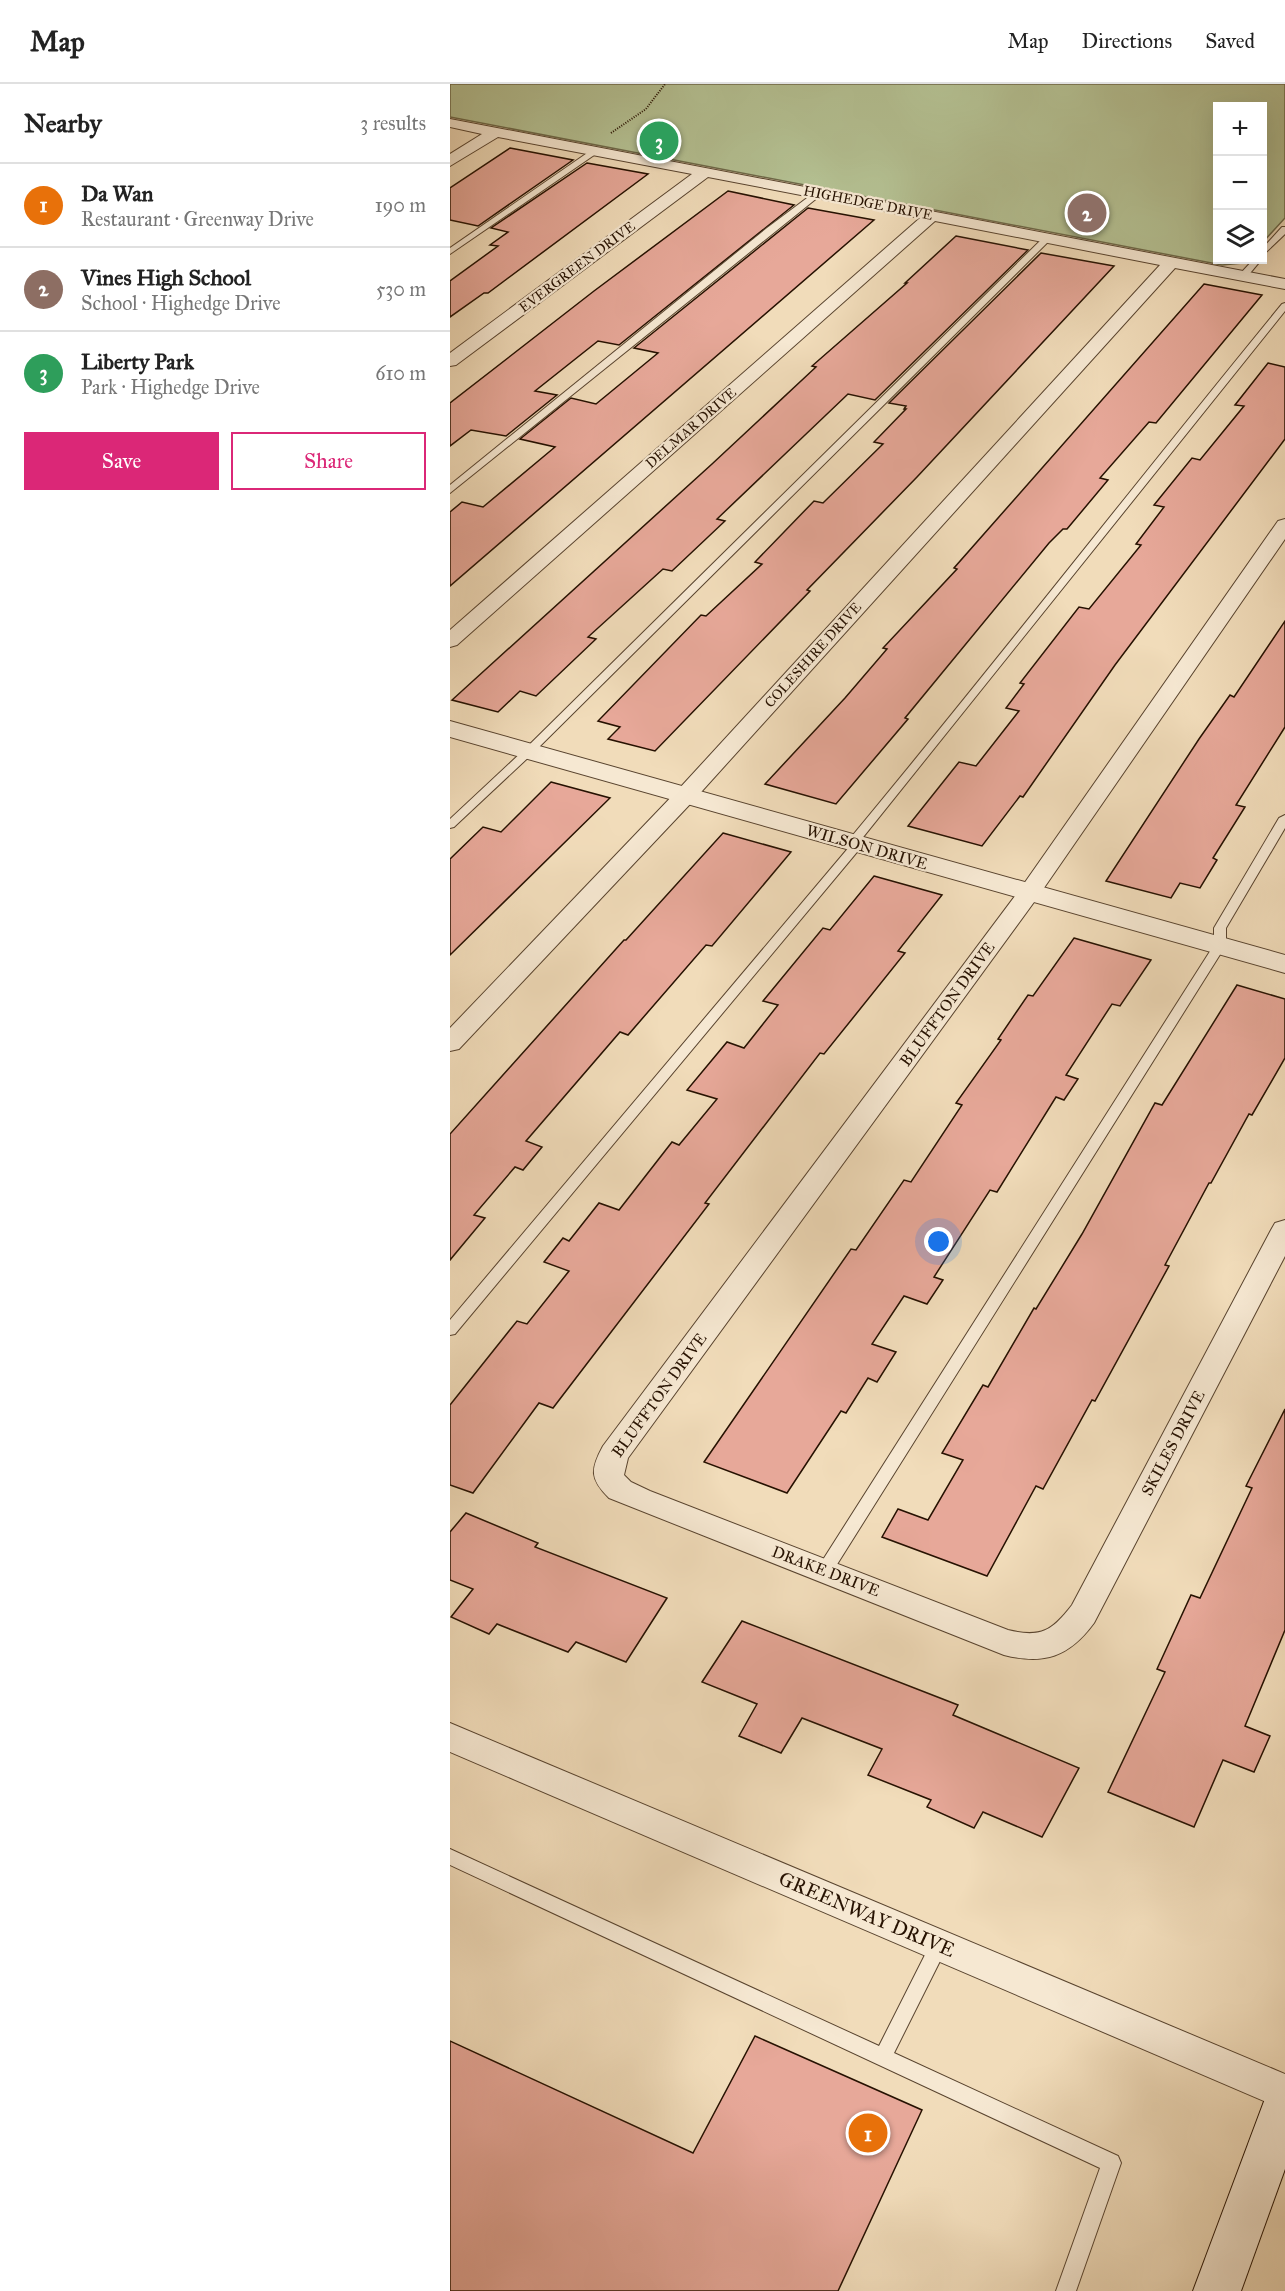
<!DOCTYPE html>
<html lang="en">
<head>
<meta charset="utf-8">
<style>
  body { margin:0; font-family:"IM FELL Great Primer",serif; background:#f6f6f6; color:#222 }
  .controls { position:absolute; right:18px; top:18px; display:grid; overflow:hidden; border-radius:0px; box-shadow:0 6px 24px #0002 }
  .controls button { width:54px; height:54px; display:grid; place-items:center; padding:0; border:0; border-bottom:2px solid #e0e0e0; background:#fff; color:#222; font:30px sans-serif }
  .you { position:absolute; left:489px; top:1158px; width:21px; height:21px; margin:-15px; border:4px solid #fff; border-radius:50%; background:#1a73e8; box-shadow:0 0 0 9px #1a73e833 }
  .badge { display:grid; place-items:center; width:39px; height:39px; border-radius:50%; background:#db2777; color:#fff; font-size:20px; font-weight:700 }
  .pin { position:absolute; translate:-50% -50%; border:3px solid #fff; box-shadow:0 2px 6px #0006 }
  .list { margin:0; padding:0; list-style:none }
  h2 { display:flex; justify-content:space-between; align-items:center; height:78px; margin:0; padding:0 24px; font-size:26px }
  h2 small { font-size:20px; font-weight:400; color:#767676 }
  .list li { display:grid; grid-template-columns:39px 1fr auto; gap:18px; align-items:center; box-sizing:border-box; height:84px; padding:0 24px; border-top:2px solid #e0e0e0 }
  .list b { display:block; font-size:22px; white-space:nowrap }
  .list p { margin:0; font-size:20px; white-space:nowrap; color:#767676 }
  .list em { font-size:20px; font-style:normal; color:#767676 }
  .actions { display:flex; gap:12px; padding:18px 24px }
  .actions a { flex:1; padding:14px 0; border:2px solid #db2777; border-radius:0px; text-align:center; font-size:21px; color:#db2777 }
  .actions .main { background:#db2777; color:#fff }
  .icon { flex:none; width:33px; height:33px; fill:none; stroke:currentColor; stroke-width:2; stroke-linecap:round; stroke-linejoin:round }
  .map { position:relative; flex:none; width:835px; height:2207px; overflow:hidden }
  header { display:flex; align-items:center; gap:36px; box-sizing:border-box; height:84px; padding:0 30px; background:#fff; border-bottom:2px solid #e0e0e0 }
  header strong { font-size:28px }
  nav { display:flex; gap:33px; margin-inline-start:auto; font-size:21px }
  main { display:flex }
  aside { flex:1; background:#fff }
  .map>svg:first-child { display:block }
  .green { fill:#b5c294; stroke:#6e6a4a; stroke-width:1.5 }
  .building { fill:#e7a899; stroke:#261101; stroke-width:1.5 }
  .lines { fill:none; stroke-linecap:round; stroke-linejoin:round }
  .service-casing { stroke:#59442f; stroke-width:2 }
  .minor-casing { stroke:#59442f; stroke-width:2 }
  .tertiary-casing { stroke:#59442f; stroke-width:2 }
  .secondary-casing { stroke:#261101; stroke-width:2 }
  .path { stroke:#261101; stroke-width:2; stroke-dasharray:1 1.5; stroke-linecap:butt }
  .service { fill:#f6e8d2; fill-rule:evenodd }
  .minor { fill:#f6e8d2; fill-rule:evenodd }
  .tertiary { fill:#f6e8d2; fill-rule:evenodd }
  .secondary { fill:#f6e8d2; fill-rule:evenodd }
  .labels { text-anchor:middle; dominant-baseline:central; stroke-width:4.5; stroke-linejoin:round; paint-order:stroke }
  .far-street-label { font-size:14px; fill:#261101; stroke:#f6e8d2 }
  .street-label { font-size:16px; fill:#261101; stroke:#f6e8d2 }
  .near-street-label { font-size:20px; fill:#261101; stroke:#f6e8d2 }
</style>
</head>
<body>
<header>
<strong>Map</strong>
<nav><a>Map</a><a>Directions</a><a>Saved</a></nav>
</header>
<main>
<aside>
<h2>Nearby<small>3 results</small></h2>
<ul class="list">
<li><span class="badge" style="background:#e8710a">1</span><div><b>Da Wan</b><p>Restaurant · Greenway Drive</p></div><em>190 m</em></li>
<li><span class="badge" style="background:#8d6e63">2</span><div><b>Vines High School</b><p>School · Highedge Drive</p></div><em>530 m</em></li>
<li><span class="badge" style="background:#2e9e5b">3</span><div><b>Liberty Park</b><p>Park · Highedge Drive</p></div><em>610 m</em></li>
</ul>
<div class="actions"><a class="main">Save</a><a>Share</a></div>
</aside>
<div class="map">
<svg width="835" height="2207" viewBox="0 0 835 2207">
  <rect width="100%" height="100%" fill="#f1dcba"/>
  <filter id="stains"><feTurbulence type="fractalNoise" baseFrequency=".00333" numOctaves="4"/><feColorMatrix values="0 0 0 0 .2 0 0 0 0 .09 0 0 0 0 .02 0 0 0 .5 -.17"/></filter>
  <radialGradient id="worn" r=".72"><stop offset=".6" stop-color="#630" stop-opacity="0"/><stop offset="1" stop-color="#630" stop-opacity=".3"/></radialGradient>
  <path class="green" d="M0,0H835V134L813,158L812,22H768V176H797L793,179L772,181L0,33Z"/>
  <g class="building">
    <path d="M60,64L123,76L28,142L0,136V104Z"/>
    <path d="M137,79L198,90L38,209H34L0,233V197L48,162L40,161L58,148L41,144Z"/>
    <path d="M278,107L344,121L169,261L148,257L85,307L107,311L56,352L21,346L0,362V319L144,207Z"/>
    <path d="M358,124L424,136L0,502V428L12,418L33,423L105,363L70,355L121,314L146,320L208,269L184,264Z"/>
    <path d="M506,152L578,166L425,316L398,310L267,435L275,437L222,487L213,485L138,553L146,555L86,612L70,607L48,628L2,616L262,380L366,283L362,282L457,199H455Z"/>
    <path d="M591,169L664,182L467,393L357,506L360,507L205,667L158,655L170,643L148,637L251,531L256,532L312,480L305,478L364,417L373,419L433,360L424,358L456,325H454L456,322L439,319Z"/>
    <path d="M754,200L812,211L706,339L699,338L650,394L658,396L617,445H613L599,459L455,634L458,635L386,720L315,700L395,614L437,565L433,564L507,485L504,484Z"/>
    <path d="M818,279L835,283V355L665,581L573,713L570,712L532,762L458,742L509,678L526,682L569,627L556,624L574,600L570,599L629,523L639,525L691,461L686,460L714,423L704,421L742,374L750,376L794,322L785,321Z"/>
    <path d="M835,537V643L786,721L795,723L763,774L767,776L750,804L730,799L721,814L656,797L749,655L780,611L784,613Z"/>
    <path d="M101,698L160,714L0,871V775L33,743L51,748Z"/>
    <path d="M273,749L341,768L262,862L256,861L178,951L170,948L76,1057L92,1063L73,1086L65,1083L24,1131L35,1134L0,1176V1050L174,856H176Z"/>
    <path d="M424,792L492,811L448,867L455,869L374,970L370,969L255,1119L259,1120L103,1324L89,1319L23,1409L0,1401V1321L67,1237L77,1240L119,1187L94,1178L113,1154L119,1157L149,1119L169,1126L222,1058L229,1061L267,1015L237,1006L277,958L294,964L328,921L313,917L373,844L380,846Z"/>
    <path d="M624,854L701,876L670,922L662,920L616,991L628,995L614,1016L606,1013L547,1108L540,1106L484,1193L493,1196L477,1220L454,1212L422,1260L446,1268L427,1298L418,1294L396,1329L391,1327L337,1409L254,1378L401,1165L406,1166L454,1096L461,1098L512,1021L506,1019L551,956L548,955L578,911L583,912Z"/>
    <path d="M787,901L835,915V974L802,1031L799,1030L761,1099H759L715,1181L719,1182L645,1317L642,1316L593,1405L586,1402L537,1492L432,1453L448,1425L478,1436L513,1376L492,1369L533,1301L538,1303L584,1224L586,1225L632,1150L705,1019L712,1021Z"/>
    <path d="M835,1325V1546L795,1642L820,1652L804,1688L773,1676L744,1743L658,1708L715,1588L707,1585L741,1511L750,1514L802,1404L796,1402Z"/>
    <path d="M16,1429L88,1459L85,1463L217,1514L176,1578L126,1558L118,1568L47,1540L39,1550L1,1533L23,1505L0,1496V1448Z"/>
    <path d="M292,1537L508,1621L503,1631L629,1684L592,1753L533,1728L524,1744L477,1723L481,1716L418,1691L432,1665L352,1634L331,1669L289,1652L307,1620L252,1598Z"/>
    <path d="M305,1952L472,2026L388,2207H0V1957L243,2069Z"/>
  </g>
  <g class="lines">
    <defs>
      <g id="service">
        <path d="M143,65L150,67L0,170V164Z"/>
        <path d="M365,108L372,110L0,409V401L317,144Z"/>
        <path d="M832,143H835V150L812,172V165Z"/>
        <path d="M595,152L602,154L82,670L4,743L0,744V735L74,666Z"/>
        <path d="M803,176H811L796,194H790V190Z"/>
        <path d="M835,219V227L410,757L414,760L412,762L5,1250L0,1251V1236L400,762L396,759L398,757C545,580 686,398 832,220Z"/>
        <path d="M835,731V744L776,844V861L381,1490L375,1492L369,1490L367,1486L369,1482L764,861V844L829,734Z"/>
        <path d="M0,1765L429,1962L483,1855L489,1853L495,1855L498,1861L444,1969L668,2072L671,2079L626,2207H606L650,2084L0,1781Z"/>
      </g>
      <g id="minor">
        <path d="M0,35L835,195V205L725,184L243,717L9,965L0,967V944L227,707L710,181L485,137L7,561L0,563V546L470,134L258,93L6,281L0,282V269L242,90L48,53L0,82V70L32,50L0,43Z"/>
        <path d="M835,435V455L587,814L178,1374L174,1391L181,1398L200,1407L558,1546C591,1554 602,1547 622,1521L821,1146L825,1139L835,1136V1172L644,1539C619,1573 594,1581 554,1571L159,1414C140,1395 140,1386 153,1362L571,804L828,437Z"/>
        <path d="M0,1639L835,1990V2026L0,1668Z"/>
      </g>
      <path id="tertiary" d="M0,637L835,871V889L0,653Z"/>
      <path id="secondary" d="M835,1998V2085L791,2207H743L819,2004Z"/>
    </defs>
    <use href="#service" class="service-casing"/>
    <use href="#minor" class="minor-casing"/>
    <use href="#tertiary" class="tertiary-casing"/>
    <use href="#secondary" class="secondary-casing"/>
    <path class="path" d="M161,49L196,25L215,0"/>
    <use href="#service" class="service"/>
    <use href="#minor" class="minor"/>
    <use href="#tertiary" class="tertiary"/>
    <use href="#secondary" class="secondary"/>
  </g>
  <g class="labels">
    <g class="far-street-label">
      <text transform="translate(418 119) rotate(11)">HIGHEDGE DRIVE</text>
      <text transform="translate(127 183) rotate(-37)">EVERGREEN DRIVE</text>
      <text transform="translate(241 344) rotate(-41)">DELMAR DRIVE</text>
      <text transform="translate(363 571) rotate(-48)">COLESHIRE DRIVE</text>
    </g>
    <g class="street-label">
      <text transform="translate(417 763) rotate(16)">WILSON DRIVE</text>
      <text transform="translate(497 920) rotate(-54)">BLUFFTON DRIVE</text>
      <text transform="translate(209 1311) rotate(-54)">BLUFFTON DRIVE</text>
      <text transform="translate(723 1359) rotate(-62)">SKILES DRIVE</text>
      <text transform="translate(376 1487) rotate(21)">DRAKE DRIVE</text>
    </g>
    <g class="near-street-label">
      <text transform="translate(417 1830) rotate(23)">GREENWAY DRIVE</text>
    </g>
  </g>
  <rect width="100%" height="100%" filter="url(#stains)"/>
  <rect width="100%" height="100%" fill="url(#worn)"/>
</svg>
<div class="controls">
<button>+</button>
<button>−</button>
<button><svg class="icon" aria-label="layers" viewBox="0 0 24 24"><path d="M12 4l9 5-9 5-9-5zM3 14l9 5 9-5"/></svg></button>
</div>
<div class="you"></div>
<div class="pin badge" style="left:418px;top:2049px;background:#e8710a">1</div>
<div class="pin badge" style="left:637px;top:129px;background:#8d6e63">2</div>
<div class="pin badge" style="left:209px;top:57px;background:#2e9e5b">3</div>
</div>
</main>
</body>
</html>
